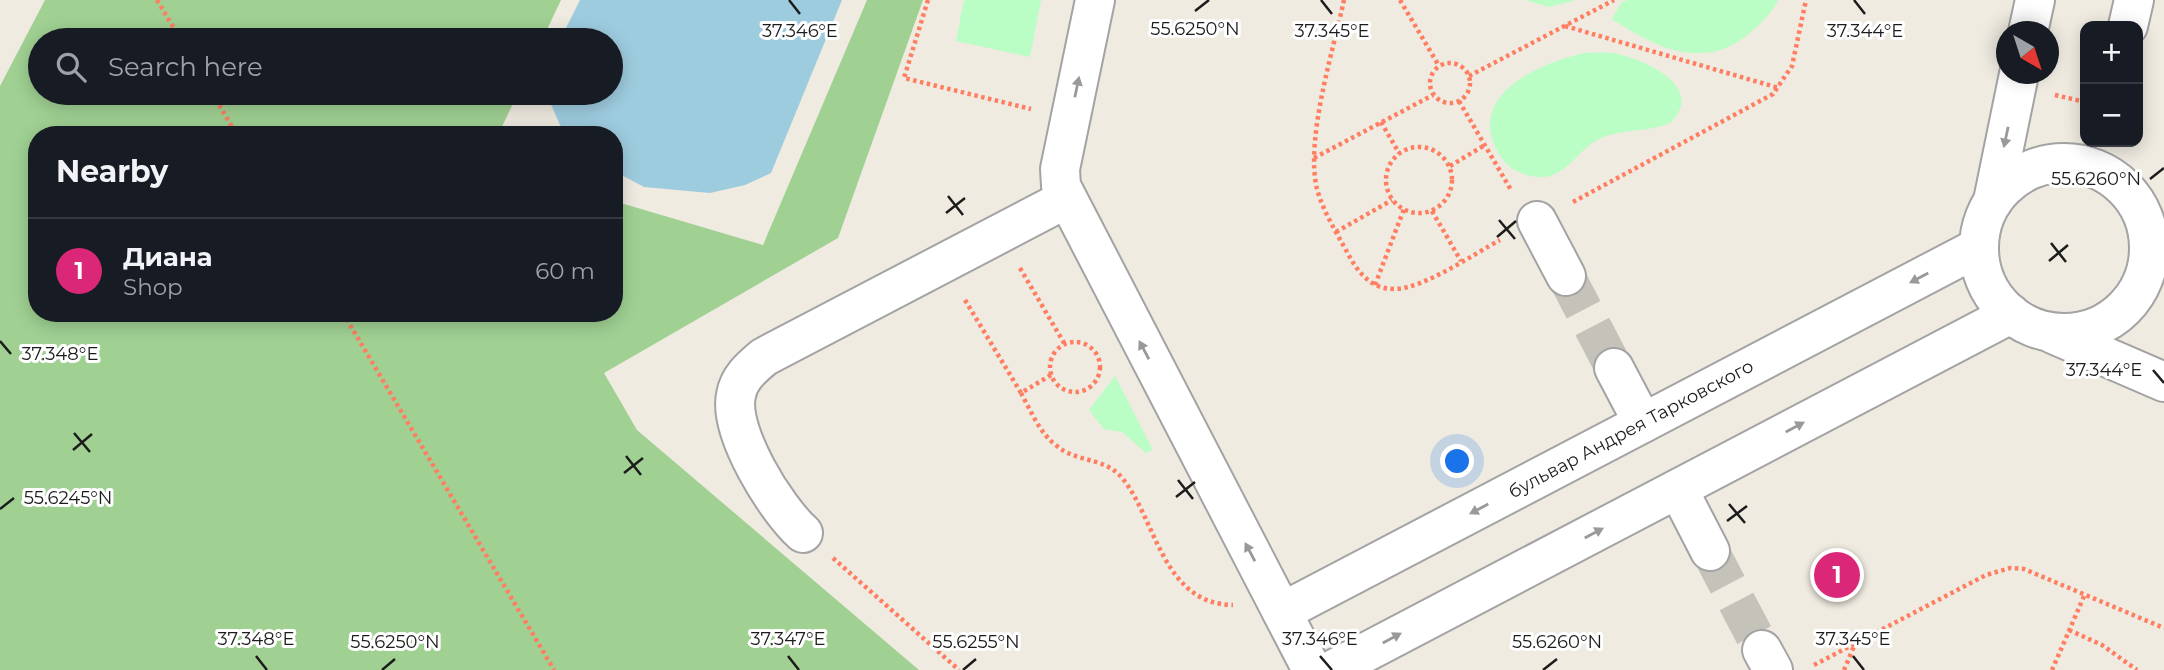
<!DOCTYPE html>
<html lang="en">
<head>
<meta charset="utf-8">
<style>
  body { margin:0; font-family:Montserrat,sans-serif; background:#20242c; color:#f1f3f6 }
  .controls { position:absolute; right:21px; top:21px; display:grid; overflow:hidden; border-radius:14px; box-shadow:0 4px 18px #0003 }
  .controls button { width:63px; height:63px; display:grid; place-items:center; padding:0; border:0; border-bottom:2px solid #363941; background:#171b24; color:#f1f3f6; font:35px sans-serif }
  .compass { position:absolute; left:1996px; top:21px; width:63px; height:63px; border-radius:50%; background:#171b24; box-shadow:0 4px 18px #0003; rotate:141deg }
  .you { position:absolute; left:1458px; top:462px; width:24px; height:24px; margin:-18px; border:5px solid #fff; border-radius:50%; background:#1a73e8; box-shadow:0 0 0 10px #1a73e833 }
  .badge { display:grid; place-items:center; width:46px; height:46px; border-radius:50%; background:#db2777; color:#fff; font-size:23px; font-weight:700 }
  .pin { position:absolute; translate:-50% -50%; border:4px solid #fff; box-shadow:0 2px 7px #0006 }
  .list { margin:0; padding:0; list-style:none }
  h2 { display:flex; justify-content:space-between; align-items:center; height:91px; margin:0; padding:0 28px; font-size:30px }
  h2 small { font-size:23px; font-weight:400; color:#9ea1a6 }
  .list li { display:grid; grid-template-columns:46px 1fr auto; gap:21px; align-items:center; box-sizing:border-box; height:105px; padding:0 28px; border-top:2px solid #363941 }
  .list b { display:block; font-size:26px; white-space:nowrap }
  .list p { margin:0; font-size:23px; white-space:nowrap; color:#9ea1a6 }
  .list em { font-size:23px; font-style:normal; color:#9ea1a6 }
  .icon { flex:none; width:38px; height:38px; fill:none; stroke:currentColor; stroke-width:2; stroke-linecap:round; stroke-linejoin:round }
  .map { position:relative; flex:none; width:2164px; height:670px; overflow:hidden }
  .search { position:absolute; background:#171b24; box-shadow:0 4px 18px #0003; left:28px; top:28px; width:595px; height:77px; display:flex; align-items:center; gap:18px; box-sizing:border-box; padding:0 24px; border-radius:38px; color:#9ea1a6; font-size:26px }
  .panel { position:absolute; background:#171b24; box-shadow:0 4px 18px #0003; left:28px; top:126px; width:595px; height:196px; border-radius:28px }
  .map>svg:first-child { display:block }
  .forest { fill:#a0d193 }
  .park { fill:#bafdc5 }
  .water { fill:#9eccdf }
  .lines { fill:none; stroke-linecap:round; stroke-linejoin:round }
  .minor-tunnel { stroke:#c5c2ba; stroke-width:38; stroke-dasharray:38 19; stroke-linecap:butt }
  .minor-casing { stroke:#a3a3a3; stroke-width:42 }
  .path { stroke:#ff7e62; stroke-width:4.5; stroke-dasharray:3.5 3.5; stroke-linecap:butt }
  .minor { stroke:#fff; stroke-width:38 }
  .oneway { fill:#999 }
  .ticks { fill:none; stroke:#1c1c1c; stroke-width:2.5 }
  .labels { text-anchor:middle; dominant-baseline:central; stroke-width:6; stroke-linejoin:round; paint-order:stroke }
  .street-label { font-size:18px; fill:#1c1c1c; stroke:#fff }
  .ticks-label { font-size:18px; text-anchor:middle; fill:#1c1c1c; stroke:#fff; stroke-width:6; stroke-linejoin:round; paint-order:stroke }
</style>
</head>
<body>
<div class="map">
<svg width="2164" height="670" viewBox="0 0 2164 670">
  <rect width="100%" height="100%" fill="#efebe1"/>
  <path class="forest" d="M45,0H561L542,40H40V93H518L498,135H37V313H614V201L763,245L867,0H923L838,238L604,373L637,430L919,670H0V86Z"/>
  <g class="park">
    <path d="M964,0H1041L1030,57L956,41Z"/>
    <path d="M1525,0H1576L1549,7Z"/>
    <path d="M1628,0H1778C1772,13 1761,23 1750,33C1704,72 1656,48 1612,19L1622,2Z"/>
    <path d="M1585,53C1594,53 1604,52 1612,53C1640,57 1706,85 1672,121C1662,131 1621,129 1601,138C1573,151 1564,188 1524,174C1510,170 1500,159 1495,146C1470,91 1546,61 1585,53Z"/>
    <path d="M1115,376L1153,450L1146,453L1122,432L1104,429L1089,410Z"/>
  </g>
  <path class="water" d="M580,0H842L771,173L745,185L710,193L644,187L614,171V135H569L560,125L546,93H611V40H560Z"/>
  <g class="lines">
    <g class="minor-tunnel">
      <path d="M1566,276L1614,368"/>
      <path d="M1710,551L1762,650"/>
    </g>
    <defs>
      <g id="minor">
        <path d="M1095,0L1060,169L1061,186L1312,670"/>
        <path d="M2128,26L2134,0"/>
        <path d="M2028,32L2035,0"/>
        <circle cx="2064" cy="248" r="85"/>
        <path d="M1993,201L2019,74"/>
        <path d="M1537,221L1566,276"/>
        <path d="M2053,334L2164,382"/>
        <path d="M1614,368L1643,423"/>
        <path d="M1678,489L1710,551"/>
        <path d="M803,533C776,509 728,432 736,395C739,378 751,368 764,357L1066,199"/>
        <path d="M1282,612L1979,247"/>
        <path d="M1762,650L1773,670"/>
        <path d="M1332,670L2011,314"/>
      </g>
    </defs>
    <use href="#minor" class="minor-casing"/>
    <g class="path">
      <path d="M157,0L181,40"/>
      <path d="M928,0L904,78L1031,109"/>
      <path d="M1344,0C1333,52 1305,139 1317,189C1323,211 1336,232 1347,252C1357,271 1370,289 1394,289C1423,289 1474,254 1500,240"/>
      <path d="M1400,0L1439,66"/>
      <path d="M1565,26L1779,88"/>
      <circle cx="1450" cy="83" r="20"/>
      <path d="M1469,76L1614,0"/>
      <path d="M212,93L237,135"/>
      <path d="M2055,95L2085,102"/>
      <path d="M1459,101L1511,190"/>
      <path d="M1381,122L1399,153"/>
      <circle cx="1419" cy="180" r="33"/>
      <path d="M1314,158L1433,95"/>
      <path d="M1450,166L1485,145"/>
      <path d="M1573,202L1773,94L1792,66L1806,0"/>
      <path d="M1432,211L1461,261"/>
      <path d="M1336,232L1392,200"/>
      <path d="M1020,268L1064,343"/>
      <path d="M1375,285L1404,209"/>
      <path d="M965,300L1021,393L1051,375"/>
      <path d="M343,313L554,670"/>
      <circle cx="1075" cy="367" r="25"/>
      <path d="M1021,393C1031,411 1040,434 1057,446C1077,463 1106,457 1123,479C1157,522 1163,604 1233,605"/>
      <path d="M833,558L959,670"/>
      <path d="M2069,630L2102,645L2137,670"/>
      <path d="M1814,665L1986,575L2010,568L2024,569L2164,628"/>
      <path d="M1844,670L1855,644"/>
      <path d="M2052,670L2085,594"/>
    </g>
    <use href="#minor" class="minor"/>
  </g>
  <defs><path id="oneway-solid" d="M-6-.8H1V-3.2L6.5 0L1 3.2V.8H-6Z" transform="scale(1.75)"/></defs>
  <g class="oneway">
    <use href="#oneway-solid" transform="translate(1077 87) rotate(-78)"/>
    <use href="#oneway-solid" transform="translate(2006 137) rotate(102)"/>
    <use href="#oneway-solid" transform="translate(1919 278) rotate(152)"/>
    <use href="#oneway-solid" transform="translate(1144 350) rotate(-118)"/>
    <use href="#oneway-solid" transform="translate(1795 427) rotate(-28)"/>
    <use href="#oneway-solid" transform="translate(1479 509) rotate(152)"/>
    <use href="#oneway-solid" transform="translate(1594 533) rotate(-28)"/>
    <use href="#oneway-solid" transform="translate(1250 552) rotate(-118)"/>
    <use href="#oneway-solid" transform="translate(1392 638) rotate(-28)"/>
  </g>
  <path class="ticks" d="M789,0L800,14M1321,0L1332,14M1854,0L1865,14M1195,11L1209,0M2150,179L2164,168M948,196L963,215M946,213L965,198M1499,220L1515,239M1497,237L1516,221M2051,243L2066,262M2049,261L2068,245M0,341L11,354M2153,370L2164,383M74,433L90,452M73,450L92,434M626,456L641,475M624,473L643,458M1178,480L1193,499M1176,497L1195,482M1729,504L1745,523M0,509L14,498M1727,521L1747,506M256,656L267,670M788,656L799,670M1320,656L1332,670M1853,656L1864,670M382,670L395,659M963,670L976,659M1543,670L1557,659"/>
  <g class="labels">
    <g class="street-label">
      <text transform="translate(1631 429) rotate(-28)">бульвар Андрея Тарковского</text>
    </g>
  </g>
  <g class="ticks-label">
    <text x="1195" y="35">55.6250°N</text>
    <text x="800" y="37">37.346°E</text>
    <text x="1865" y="37">37.344°E</text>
    <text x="1332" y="37">37.345°E</text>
    <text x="2096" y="185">55.6260°N</text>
    <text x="60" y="360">37.348°E</text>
    <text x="2104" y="376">37.344°E</text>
    <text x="68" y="504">55.6245°N</text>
    <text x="256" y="645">37.348°E</text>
    <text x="788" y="645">37.347°E</text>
    <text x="1320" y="645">37.346°E</text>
    <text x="1853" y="645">37.345°E</text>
    <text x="395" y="648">55.6250°N</text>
    <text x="976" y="648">55.6255°N</text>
    <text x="1557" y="648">55.6260°N</text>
  </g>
</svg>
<div class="controls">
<button>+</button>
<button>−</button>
</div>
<svg class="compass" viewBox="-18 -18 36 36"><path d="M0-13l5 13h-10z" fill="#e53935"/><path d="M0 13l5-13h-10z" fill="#9ea1a6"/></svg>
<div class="you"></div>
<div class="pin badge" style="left:1837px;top:575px">1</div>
<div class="search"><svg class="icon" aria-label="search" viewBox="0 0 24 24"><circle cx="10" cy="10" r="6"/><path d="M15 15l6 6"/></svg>Search here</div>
<section class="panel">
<h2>Nearby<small></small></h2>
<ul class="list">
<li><span class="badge">1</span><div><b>Диана</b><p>Shop</p></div><em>60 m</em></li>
</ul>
</section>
</div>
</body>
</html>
